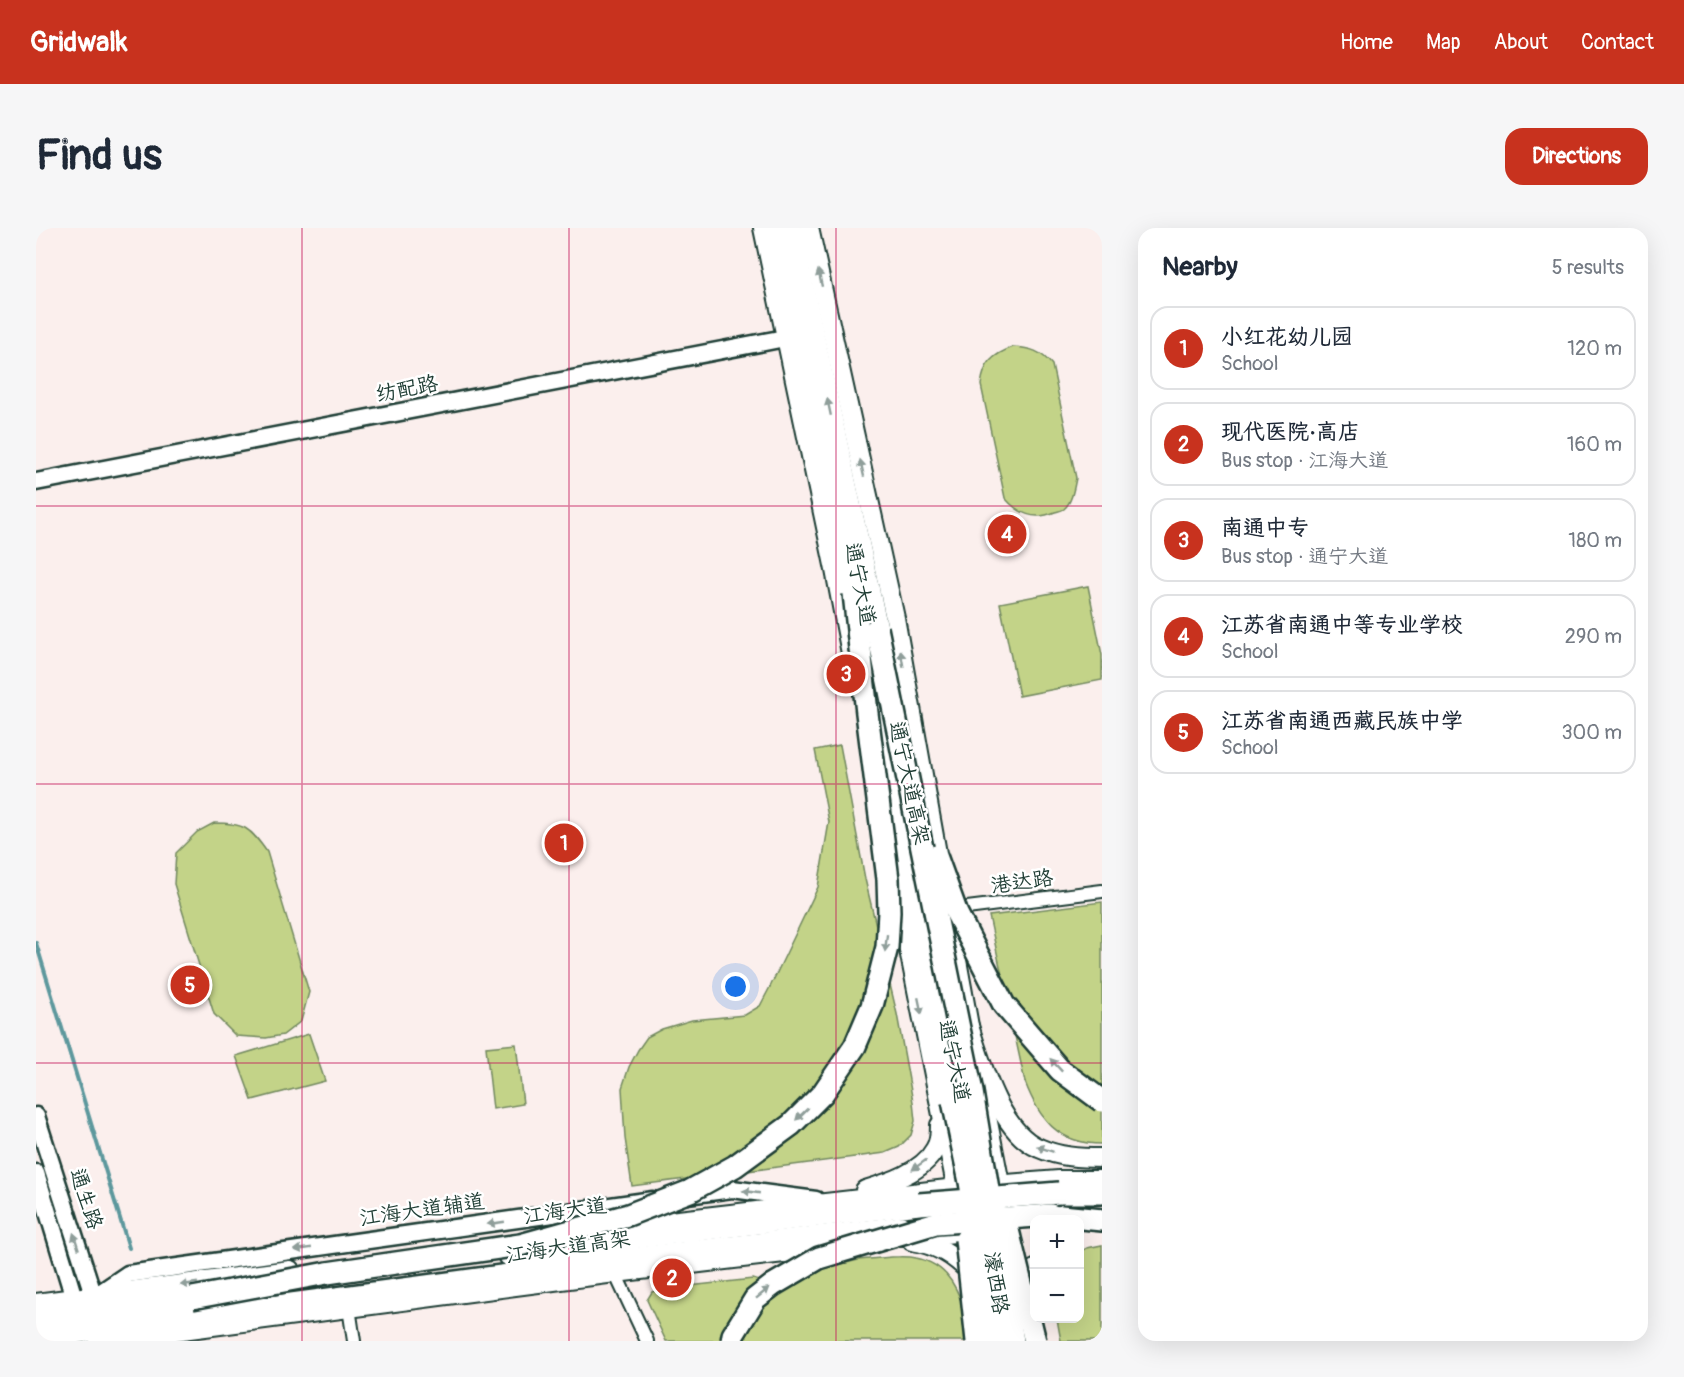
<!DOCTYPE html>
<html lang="en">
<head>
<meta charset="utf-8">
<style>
  body { margin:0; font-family:Pangolin,"LXGW WenKai TC",sans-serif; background:#f6f6f7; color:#1f2937 }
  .controls { position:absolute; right:18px; bottom:18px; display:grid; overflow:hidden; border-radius:12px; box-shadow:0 6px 24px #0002 }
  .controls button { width:54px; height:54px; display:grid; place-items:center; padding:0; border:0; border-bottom:2px solid #e0e1e3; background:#fff; color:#1f2937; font:30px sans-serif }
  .you { position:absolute; left:700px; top:759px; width:21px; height:21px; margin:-15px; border:4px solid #fff; border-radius:50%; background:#1a73e8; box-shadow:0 0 0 9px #1a73e833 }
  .badge { display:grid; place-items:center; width:39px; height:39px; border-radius:50%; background:#c8321e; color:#fff; font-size:20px; font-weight:700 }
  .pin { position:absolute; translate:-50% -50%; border:3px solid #fff; box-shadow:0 2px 6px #0006 }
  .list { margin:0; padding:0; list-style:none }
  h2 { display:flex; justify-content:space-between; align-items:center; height:78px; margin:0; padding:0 24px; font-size:26px }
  h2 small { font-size:20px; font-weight:400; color:#747a83 }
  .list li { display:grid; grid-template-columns:39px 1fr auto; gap:18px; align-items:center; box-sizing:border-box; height:84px; margin:0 12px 12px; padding:0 12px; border:2px solid #e0e1e3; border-radius:18px }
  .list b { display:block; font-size:22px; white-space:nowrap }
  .list p { margin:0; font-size:20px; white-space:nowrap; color:#747a83 }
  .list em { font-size:20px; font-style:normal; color:#747a83 }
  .map { position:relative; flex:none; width:1066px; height:1113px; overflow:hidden; border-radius:18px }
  header { display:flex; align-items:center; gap:36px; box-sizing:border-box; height:84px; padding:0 30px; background:#c8321e; color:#fff }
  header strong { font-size:28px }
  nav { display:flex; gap:33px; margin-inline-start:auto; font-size:21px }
  .intro { display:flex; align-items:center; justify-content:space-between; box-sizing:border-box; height:144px; padding:0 36px }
  h1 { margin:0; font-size:42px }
  .button { padding:15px 27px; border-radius:18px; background:#c8321e; color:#fff; font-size:21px; font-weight:700 }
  main { display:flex; gap:36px; padding:0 36px }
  aside { flex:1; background:#fff; border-radius:18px; box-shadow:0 6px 24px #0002 }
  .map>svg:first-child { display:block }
  .green { fill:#c3d388; stroke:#71885e; stroke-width:1.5 }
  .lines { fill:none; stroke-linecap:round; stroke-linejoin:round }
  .stream { stroke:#5d989d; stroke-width:4 }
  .street-casing { stroke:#1f3d34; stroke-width:16 }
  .secondary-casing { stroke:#1f3d34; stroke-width:21 }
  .primary-casing { stroke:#1f3d34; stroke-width:22 }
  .highway-casing { stroke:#1f3d34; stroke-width:26 }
  .street { stroke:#fff; stroke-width:12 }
  .secondary { stroke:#fff; stroke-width:16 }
  .primary { stroke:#fff; stroke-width:18 }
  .highway { stroke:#fff; stroke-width:21 }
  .highway-bridge-casing { stroke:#1f3d34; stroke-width:26; stroke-linecap:butt }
  .highway-bridge { stroke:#fff; stroke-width:21 }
  .oneway { fill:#8f9e9a }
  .grid { fill:none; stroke:#c2185b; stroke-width:1.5; stroke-opacity:0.55 }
  .labels { text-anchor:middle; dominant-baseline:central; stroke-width:5; stroke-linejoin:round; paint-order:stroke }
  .street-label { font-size:21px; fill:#1f3d34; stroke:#fff }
</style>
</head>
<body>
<header>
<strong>Gridwalk</strong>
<nav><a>Home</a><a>Map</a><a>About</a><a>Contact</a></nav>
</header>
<div class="intro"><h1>Find us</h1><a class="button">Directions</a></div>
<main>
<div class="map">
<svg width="1066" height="1113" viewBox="0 0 1066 1113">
  <rect width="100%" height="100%" fill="#fbefed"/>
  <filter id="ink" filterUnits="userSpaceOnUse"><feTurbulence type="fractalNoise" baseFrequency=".0167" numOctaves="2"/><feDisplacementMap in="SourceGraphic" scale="12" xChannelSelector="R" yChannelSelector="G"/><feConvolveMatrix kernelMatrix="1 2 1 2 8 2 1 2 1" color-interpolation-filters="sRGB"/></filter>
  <g filter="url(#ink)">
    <g class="green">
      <path d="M977,119C995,120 1005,123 1016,137L1040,250C1038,260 1036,274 1028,281C1025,283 1022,283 1019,284C998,293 983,286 969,270L945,157C948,135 956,127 977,119Z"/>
      <path d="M1052,358L1066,427V452L983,468L964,375Z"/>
      <path d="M804,517L829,651L861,786L877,874L879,893L875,907L863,919L849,925L596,958L589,910L586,860L593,839L602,822L611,809L626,801L656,792L709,787L724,778L735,757L782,659L793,594L779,522Z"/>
      <path d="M178,595C209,595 214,600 231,624L273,764L265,793L247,807L230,810L200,808L178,786L138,656L140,625L161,604Z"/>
      <path d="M1066,674V916C1022,916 1003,891 989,854L953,688Z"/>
      <path d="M273,806L289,853L216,872L200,828Z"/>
      <path d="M480,816L487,876L457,881L450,819Z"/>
      <path d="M1066,1017V1113H1025L1021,1091L1044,1090V1024L1051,1020Z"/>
      <path d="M856,1029C864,1029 872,1028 880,1030C921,1038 928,1078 934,1113H630L611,1072L616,1064L625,1061L717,1051L730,1055L822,1032Z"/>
    </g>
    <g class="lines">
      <path class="stream" d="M0,715L93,1020"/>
      <defs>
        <g id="street">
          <path d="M915,682L1066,663"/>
          <path d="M579,1045L611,1113"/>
          <path d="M313,1080L318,1113"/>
        </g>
        <g id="secondary">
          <path d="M0,254L749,110"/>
          <path d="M0,888L58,1069L92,1046L617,972"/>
          <path d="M0,945L38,1070"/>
          <path d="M651,967L696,961L780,972"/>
        </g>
        <g id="primary">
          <path d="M727,0L799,342L817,436"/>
          <path d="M773,0L859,390L904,642"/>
          <path d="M859,652L923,972"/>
          <path d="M910,672L933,798"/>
          <path d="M933,798C945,835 964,904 1003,920C1023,929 1044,930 1066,930"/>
          <path d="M945,858L966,966"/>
          <path d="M829,962C852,955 887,944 899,921C903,915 904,904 904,897"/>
          <path d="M573,1000L920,960L1023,952H1066"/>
          <path d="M872,1010L946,1002"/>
          <path d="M876,1013C901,1017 917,1027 935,1045"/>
          <path d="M0,1075L254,1042"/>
          <path d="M992,1079L999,1041"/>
          <path d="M63,1113L579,1045L800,1019"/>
        </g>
        <g id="highway">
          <path d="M738,0L822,383"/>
          <path d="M754,0L841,400"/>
          <path d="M836,452L917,873"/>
          <path d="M1023,965H1066"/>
          <path d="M1015,987L1066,992"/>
          <path d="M473,1027L596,1010L883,976"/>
          <path d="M0,1090L175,1068"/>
          <path d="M0,1110L584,1032L865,999"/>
        </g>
      </defs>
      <use href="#street" class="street-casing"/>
      <use href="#secondary" class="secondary-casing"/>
      <use href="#primary" class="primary-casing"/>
      <use href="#highway" class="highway-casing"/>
      <use href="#street" class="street"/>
      <use href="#secondary" class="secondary"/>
      <use href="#primary" class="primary"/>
      <use href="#highway" class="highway"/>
      <defs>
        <g id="highway-bridge">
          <path d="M841,400L936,864L977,1113"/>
          <path d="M900,628L921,686L968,777L1024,842L1066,873"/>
          <path d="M917,873L934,954L961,1113"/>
          <path d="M883,976L1023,965"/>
          <path d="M970,994L999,1113"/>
          <path d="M930,1011L941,1113"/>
          <path d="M156,1070L291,1045L484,1017L592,987L654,963L699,938L755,897L787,865L819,818L836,778L851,719L853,684L852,651L831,485L818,365"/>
          <path d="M696,1113L697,1107L719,1071L737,1057L783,1030L900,995L1015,987"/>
        </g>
      </defs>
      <use href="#highway-bridge" class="highway-bridge-casing"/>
      <use href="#highway-bridge" class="highway-bridge"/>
    </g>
    <defs><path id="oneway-solid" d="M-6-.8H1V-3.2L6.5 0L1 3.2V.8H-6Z" transform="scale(1.5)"/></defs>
    <g class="oneway">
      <use href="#oneway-solid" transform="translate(784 50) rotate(-103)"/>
      <use href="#oneway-solid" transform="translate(793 179) rotate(-102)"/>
      <use href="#oneway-solid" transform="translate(826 240) rotate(-103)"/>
      <use href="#oneway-solid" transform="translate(866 431) rotate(-100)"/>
      <use href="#oneway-solid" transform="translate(850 715) rotate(97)"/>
      <use href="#oneway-solid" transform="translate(884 778) rotate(78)"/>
      <use href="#oneway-solid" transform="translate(1020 837) rotate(-133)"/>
      <use href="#oneway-solid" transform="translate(766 886) rotate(136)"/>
      <use href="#oneway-solid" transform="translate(1009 921) rotate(-161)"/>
      <use href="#oneway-solid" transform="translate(883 937) rotate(144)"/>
      <use href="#oneway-solid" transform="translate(715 964) rotate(-172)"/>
      <use href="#oneway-solid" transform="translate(460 995) rotate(172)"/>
      <use href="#oneway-solid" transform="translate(40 1013) rotate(-108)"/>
      <use href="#oneway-solid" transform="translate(267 1021) rotate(172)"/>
      <use href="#oneway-solid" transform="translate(153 1056) rotate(172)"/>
      <use href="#oneway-solid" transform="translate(727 1065) rotate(-39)"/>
    </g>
  </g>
  <path class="grid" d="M266,0V1113M533,0V1113M800,0V1113M0,278H1066M0,556H1066M0,835H1066"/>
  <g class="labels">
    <g class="street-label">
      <text transform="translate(371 161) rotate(-11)">纺配路</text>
      <text transform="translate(824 356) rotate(79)">通宁大道</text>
      <text transform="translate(873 555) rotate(78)">通宁大道高架</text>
      <text transform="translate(986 654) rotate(-8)">港达路</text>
      <text transform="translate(918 833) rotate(78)">通宁大道</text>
      <text transform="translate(50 971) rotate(72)">通生路</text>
      <text transform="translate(386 982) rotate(-8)">江海大道辅道</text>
      <text transform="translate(529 983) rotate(-8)">江海大道</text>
      <text transform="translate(532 1019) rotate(-8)">江海大道高架</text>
      <text transform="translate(960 1055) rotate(81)">濠西路</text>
    </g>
  </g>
</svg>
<div class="controls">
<button>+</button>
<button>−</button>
</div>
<div class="you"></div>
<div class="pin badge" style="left:528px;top:615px">1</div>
<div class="pin badge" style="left:636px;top:1050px">2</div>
<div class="pin badge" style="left:810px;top:446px">3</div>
<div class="pin badge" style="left:971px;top:306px">4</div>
<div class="pin badge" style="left:154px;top:757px">5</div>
</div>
<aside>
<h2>Nearby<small>5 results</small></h2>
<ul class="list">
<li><span class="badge">1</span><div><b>小红花幼儿园</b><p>School</p></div><em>120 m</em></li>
<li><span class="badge">2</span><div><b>现代医院·高店</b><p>Bus stop · 江海大道</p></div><em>160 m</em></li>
<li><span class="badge">3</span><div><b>南通中专</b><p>Bus stop · 通宁大道</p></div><em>180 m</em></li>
<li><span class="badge">4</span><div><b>江苏省南通中等专业学校</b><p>School</p></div><em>290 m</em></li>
<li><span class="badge">5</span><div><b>江苏省南通西藏民族中学</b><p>School</p></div><em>300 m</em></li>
</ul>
</aside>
</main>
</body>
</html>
